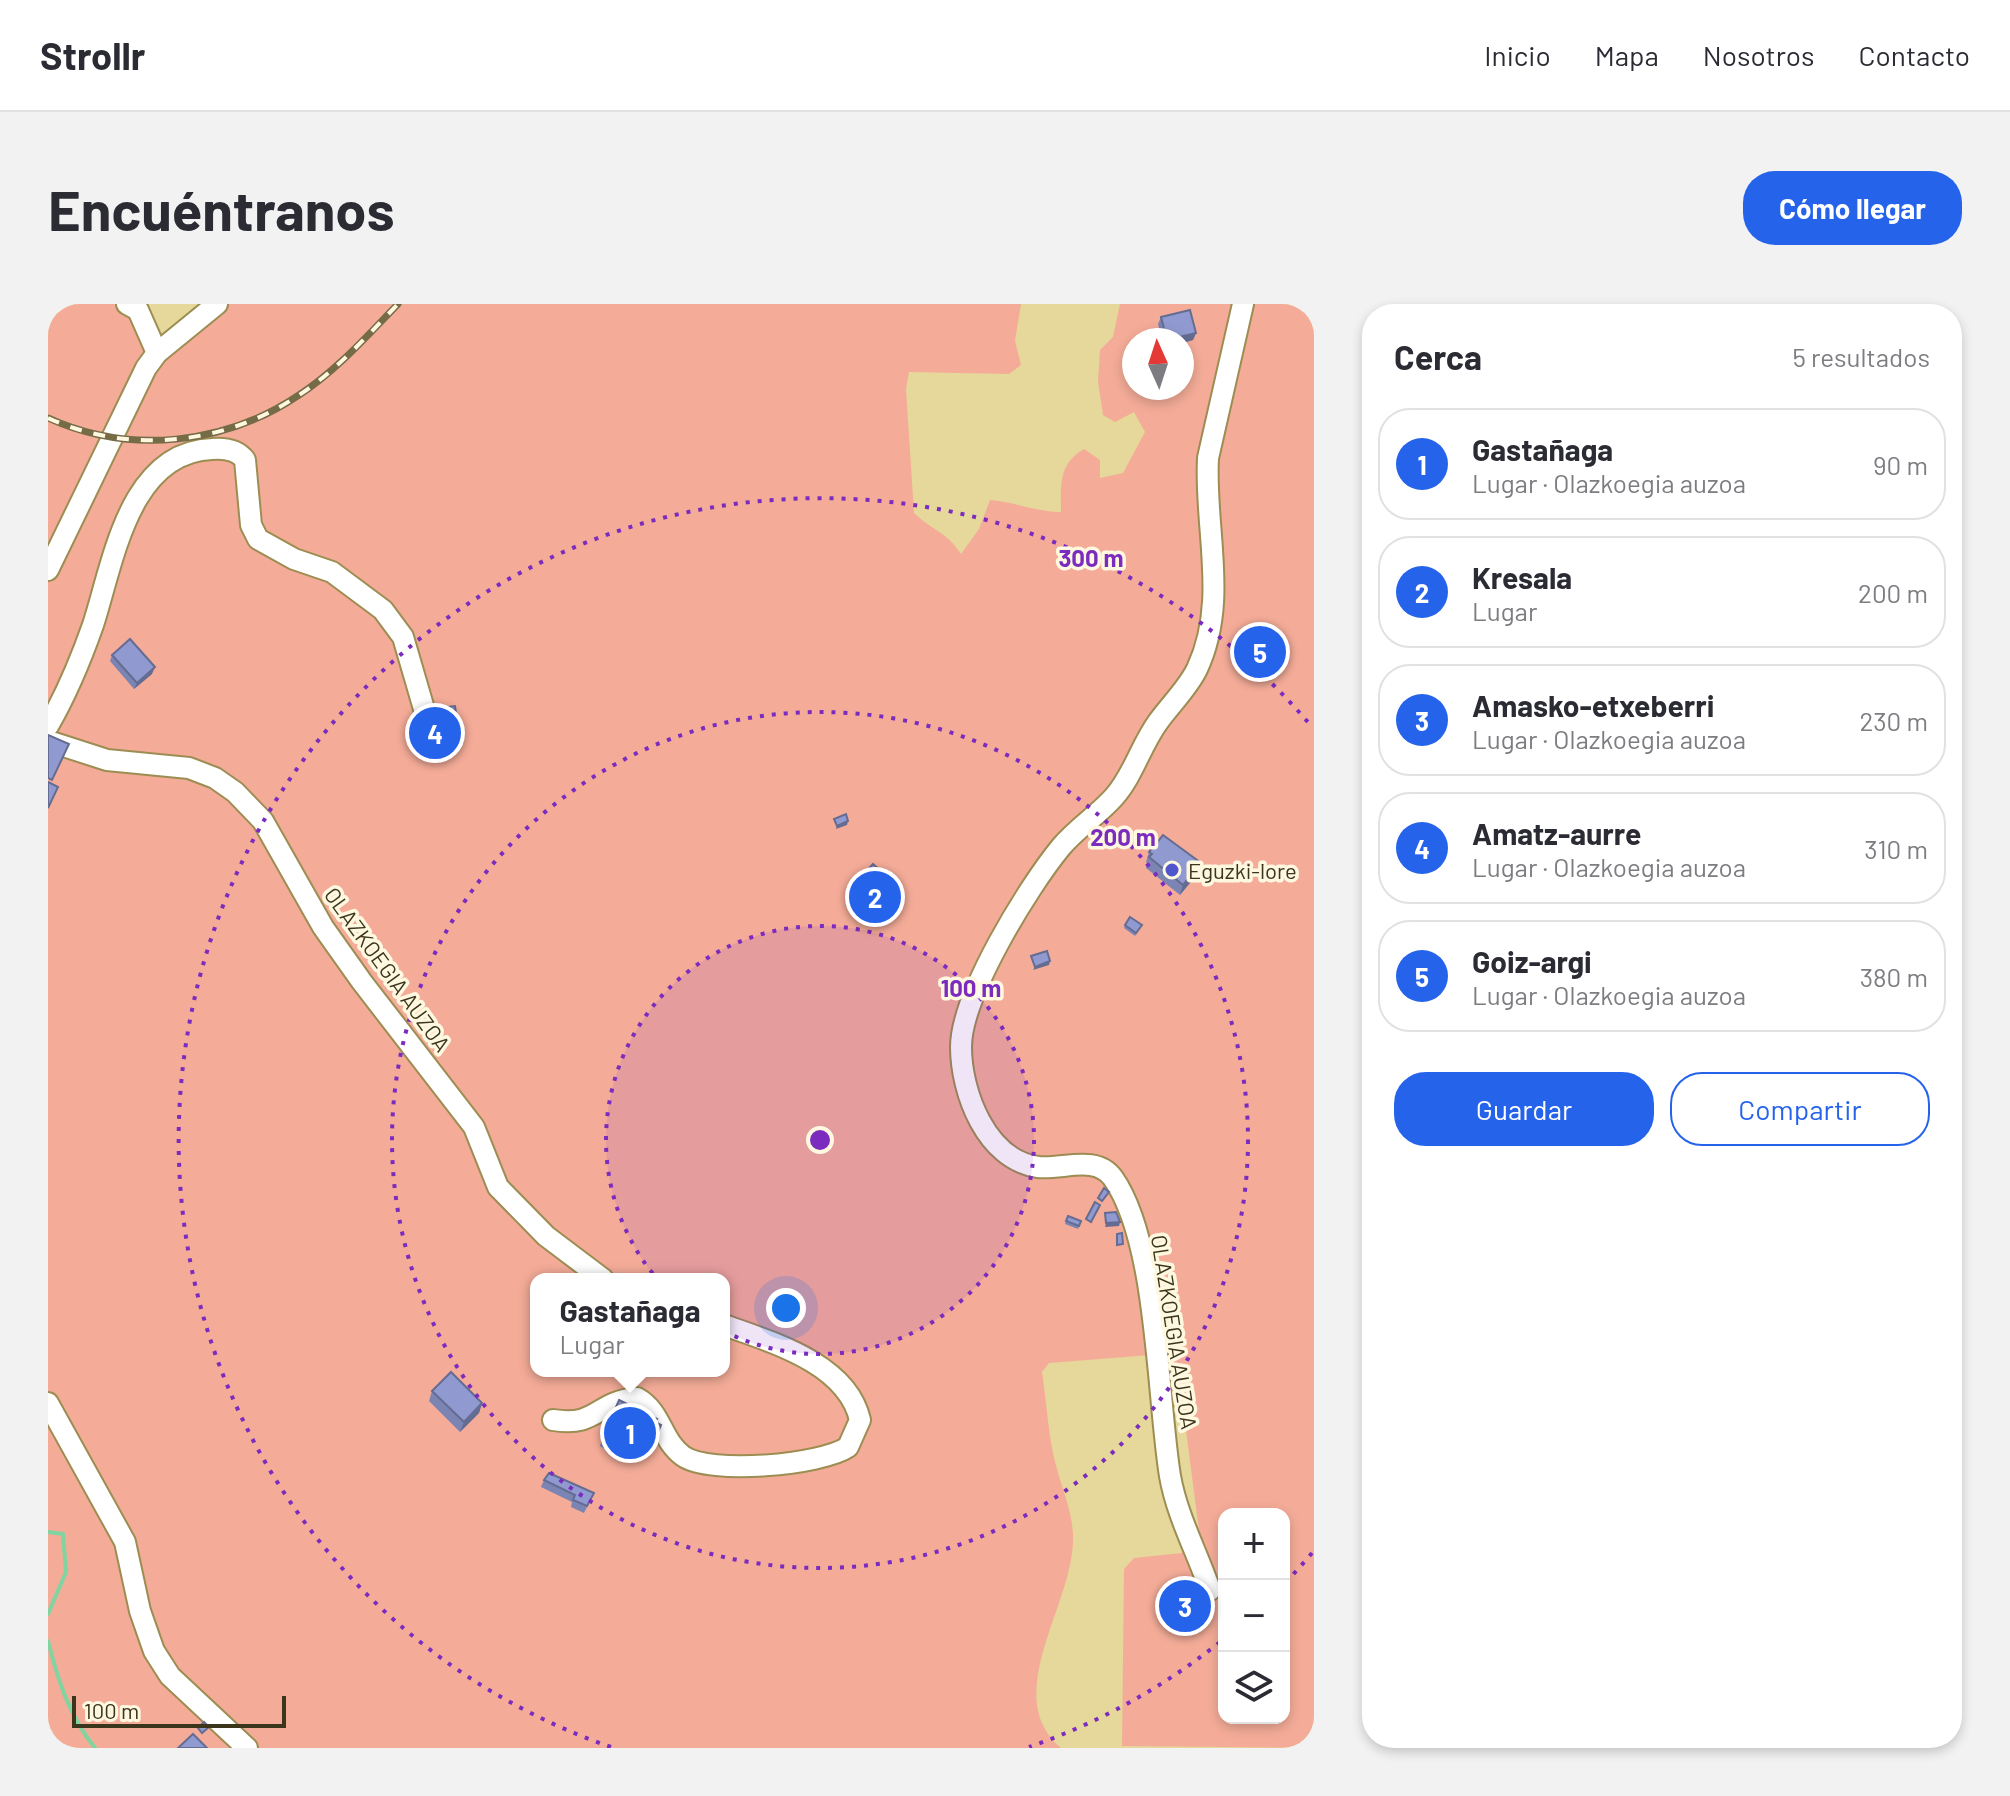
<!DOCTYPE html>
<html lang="es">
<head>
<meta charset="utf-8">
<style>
  body { margin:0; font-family:Barlow,sans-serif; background:#f2f2f3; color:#2b2b33 }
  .controls { position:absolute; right:24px; bottom:24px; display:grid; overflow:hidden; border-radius:16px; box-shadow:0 4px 12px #0003 }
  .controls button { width:72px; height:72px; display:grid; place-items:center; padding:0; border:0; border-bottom:2px solid #e1e1e2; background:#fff; color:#2b2b33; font:40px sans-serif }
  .compass { position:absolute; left:1074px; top:24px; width:72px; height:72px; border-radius:50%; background:#fff; box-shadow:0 4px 12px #0003; rotate:357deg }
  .scale { position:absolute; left:24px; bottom:20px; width:214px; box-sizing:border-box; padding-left:8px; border:4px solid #3b351c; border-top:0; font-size:22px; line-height:28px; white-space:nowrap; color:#3b351c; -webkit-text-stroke:6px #fef8e0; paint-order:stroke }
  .you { position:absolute; left:738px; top:1004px; width:28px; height:28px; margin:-20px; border:6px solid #fff; border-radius:50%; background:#1a73e8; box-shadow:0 0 0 12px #1a73e833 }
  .badge { display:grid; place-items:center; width:52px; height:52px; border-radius:50%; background:#2563eb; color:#fff; font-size:26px; font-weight:700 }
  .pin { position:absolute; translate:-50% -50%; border:4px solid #fff; box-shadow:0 2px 8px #0006 }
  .popup { position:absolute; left:482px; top:969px; width:200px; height:104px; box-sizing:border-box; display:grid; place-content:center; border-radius:16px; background:#fff; filter:drop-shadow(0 2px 6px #0005); font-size:26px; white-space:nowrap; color:#7c7c81 }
  .popup b { font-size:30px; color:#2b2b33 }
  .popup::after { content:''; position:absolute; left:50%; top:100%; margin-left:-16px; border:16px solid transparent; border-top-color:#fff }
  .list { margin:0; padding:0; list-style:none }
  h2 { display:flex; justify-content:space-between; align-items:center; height:104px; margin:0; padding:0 32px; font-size:34px }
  h2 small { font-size:26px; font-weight:400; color:#7c7c81 }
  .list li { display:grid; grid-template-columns:52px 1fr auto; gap:24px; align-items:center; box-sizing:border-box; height:112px; margin:0 16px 16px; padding:0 16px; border:2px solid #e1e1e2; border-radius:32px }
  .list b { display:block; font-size:30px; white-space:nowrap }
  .list p { margin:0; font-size:26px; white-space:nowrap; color:#7c7c81 }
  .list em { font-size:26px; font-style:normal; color:#7c7c81 }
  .actions { display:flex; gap:16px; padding:24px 32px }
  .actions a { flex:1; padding:18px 0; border:2px solid #2563eb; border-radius:32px; text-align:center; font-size:28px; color:#2563eb }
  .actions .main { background:#2563eb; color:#fff }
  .icon { flex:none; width:44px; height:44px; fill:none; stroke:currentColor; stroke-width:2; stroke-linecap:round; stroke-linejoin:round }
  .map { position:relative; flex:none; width:1266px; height:1444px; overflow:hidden; border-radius:32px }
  header { display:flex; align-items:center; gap:48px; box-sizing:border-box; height:112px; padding:0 40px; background:#fff; border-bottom:2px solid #e1e1e2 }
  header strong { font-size:38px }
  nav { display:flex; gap:44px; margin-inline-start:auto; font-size:28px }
  .intro { display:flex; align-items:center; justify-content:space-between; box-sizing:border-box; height:192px; padding:0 48px }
  h1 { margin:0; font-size:56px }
  .button { padding:20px 36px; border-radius:32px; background:#2563eb; color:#fff; font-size:28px; font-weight:700 }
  main { display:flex; gap:48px; padding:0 48px }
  aside { flex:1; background:#fff; border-radius:32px; box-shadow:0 4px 12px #0003 }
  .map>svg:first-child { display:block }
  .green { fill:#f4ac98; fill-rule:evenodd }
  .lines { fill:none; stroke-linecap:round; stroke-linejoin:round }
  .stream { stroke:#81d4a0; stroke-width:4 }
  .minor-casing { stroke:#9c8d53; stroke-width:24 }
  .minor { stroke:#fff; stroke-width:20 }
  .rail-casing { stroke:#756c47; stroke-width:7 }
  .rail { stroke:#fef8e0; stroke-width:4; stroke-dasharray:12; stroke-linecap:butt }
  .wall { fill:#7c84b3 }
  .shaded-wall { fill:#656c92 }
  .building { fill:#909ad0; stroke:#656c92; stroke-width:2 }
  .ring { fill:none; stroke:#7b2cbf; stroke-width:4; stroke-dasharray:4 8 }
  .poi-dot { fill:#5057cd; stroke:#fef8e0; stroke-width:3 }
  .labels { text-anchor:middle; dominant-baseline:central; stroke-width:7; stroke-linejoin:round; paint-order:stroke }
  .poi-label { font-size:22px; fill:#3b351c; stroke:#fef8e0; text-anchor:start }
  .street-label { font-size:22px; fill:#3b351c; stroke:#fef8e0 }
  .centre { fill:#7b2cbf; stroke:#fef8e0; stroke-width:4 }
  .ring-label { font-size:24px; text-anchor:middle; font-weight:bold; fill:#7b2cbf; stroke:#fef8e0; stroke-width:7; stroke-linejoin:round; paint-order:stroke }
</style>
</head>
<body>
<header>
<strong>Strollr</strong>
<nav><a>Inicio</a><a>Mapa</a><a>Nosotros</a><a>Contacto</a></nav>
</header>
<div class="intro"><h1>Encuéntranos</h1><a class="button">Cómo llegar</a></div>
<main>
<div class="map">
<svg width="1266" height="1444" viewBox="0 0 1266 1444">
  <rect width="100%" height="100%" fill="#e6d79a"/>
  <path class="green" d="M0,0H66L108,32L124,26L161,0H973L967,37L973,61L961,70L861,68L858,85L866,209C886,228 898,227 913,250L931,225L942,196C967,198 988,208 1013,208C1013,181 1010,160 1036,145L1052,156V174L1075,169L1097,128L1086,108L1067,118L1055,111L1050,77L1052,46L1065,33L1072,0H1266V1444L1074,1442L1076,1265L1086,1254L1134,1249L1136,1237L1153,1242L1132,1080L1102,1051L1001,1059L994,1068C999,1100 1000,1134 1009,1165C1015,1187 1024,1207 1025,1231C1028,1298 950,1391 1013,1444H0ZM1086,36H1134V84H1086ZM488,975H676V1067H488ZM1176,1210H1236V1414H1176Z"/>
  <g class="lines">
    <g class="stream">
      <path d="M0,1228L15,1230L18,1268L0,1310"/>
      <path d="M0,1337C10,1376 21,1412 47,1444"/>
    </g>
    <defs>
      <g id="minor">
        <path d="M79,0L90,6L109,49"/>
        <path d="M0,266L98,64L109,49L169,0"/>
        <path d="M0,422C18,391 33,355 45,321C65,260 80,148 164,145C176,144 189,145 197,156L203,221L210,235L246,255L284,268L335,306L355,333L376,405"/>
        <path d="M0,437L59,456L141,464L167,474L187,488L215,517L275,623L314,678L426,823L450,883L498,932L555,975"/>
        <path d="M0,1099L77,1238L92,1307L106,1347L122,1372L199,1444"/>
        <path d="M505,1116C551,1123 546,1098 589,1094C614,1108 613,1136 635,1152C662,1171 773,1161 800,1143L812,1116C799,1059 723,1038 676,1021"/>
        <path d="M1162,1286C1149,1248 1129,1212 1122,1172C1109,1092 1110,938 1065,874C1048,850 1014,866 990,863C938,856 913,788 913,743C913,692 980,583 1013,543C1029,524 1050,511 1066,493C1085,472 1093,441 1110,418C1122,401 1140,384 1149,365C1181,297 1156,224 1160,154L1195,0"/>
      </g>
    </defs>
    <use href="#minor" class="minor-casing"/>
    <use href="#minor" class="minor"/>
    <defs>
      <path id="rail" d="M0,114C81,151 177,141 251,91C288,67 319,32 350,0"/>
    </defs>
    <use href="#rail" class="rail-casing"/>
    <use href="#rail" class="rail"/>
  </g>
  <g class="wall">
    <path d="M1113,13L1148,29L1145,36L1134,39V36H1114L1110,20Z"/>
    <path d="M1231,341L1219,368L1192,356L1195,349Z"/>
    <path d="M64,351L104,370L86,385L62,357Z"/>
    <path d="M370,407L408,441L371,447L366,417Z"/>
    <path d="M1101,548L1153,559L1150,569L1132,591L1098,564L1099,559L1098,558Z"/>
    <path d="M806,581L854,586L851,596L832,616L803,591Z"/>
    <path d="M1077,621L1092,624L1087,632L1076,624Z"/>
    <path d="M1020,912L1033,917L1030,925L1017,920Z"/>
    <path d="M384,1087L434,1099L431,1109L412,1128L381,1097Z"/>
    <path d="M607,1118L605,1143L572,1144L569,1151L552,1142L556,1131Z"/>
    <path d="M496,1176L546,1189L536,1209L523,1203L524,1198L493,1183Z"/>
    <path d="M1122,1284L1156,1313L1120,1314L1119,1291Z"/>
  </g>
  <g class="shaded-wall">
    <path d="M1148,29L1145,36L1134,39V36H1121Z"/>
    <path d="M107,363L104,370L86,385L89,379Z"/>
    <path d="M411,431L408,441L371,447L375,437Z"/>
    <path d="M800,517L799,521L788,525L789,522Z"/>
    <path d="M1153,559L1150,569L1132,591L1135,581Z"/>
    <path d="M854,586L851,596L832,616L836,606Z"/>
    <path d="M1002,657L1001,661L985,666L987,663Z"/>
    <path d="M1072,918L1071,922L1057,923L1058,919Z"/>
    <path d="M434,1099L431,1109L412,1128L416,1118Z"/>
    <path d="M613,1121L605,1143L572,1144L569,1151L576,1134Z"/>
    <path d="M1158,1306L1156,1313L1120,1314L1122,1307Z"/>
  </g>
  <g class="building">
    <path d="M1142,6L1148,29L1119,36L1113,13Z"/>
    <path d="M1207,322L1234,334L1222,361L1195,349Z"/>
    <path d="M82,335L107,363L89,379L64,351Z"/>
    <path d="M407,402L411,431L375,437L370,407Z"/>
    <path d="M0,431L21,440L4,476L0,474Z"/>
    <path d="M0,478L10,483L0,504Z"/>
    <path d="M798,510L800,517L789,522L786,515Z"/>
    <path d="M1115,531L1153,559L1135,581L1101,553L1104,550L1101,548Z"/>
    <path d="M825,560L854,586L836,606L806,581Z"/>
    <path d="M1082,613L1094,621L1088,629L1077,621Z"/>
    <path d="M999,647L1002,657L987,663L983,652Z"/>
    <path d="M1056,884L1061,888L1054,897L1050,894Z"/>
    <path d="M1047,898L1052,901L1043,918L1038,915Z"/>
    <path d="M1068,908L1072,918L1058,919L1057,909Z"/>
    <path d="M1020,912L1033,917L1031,922L1018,917Z"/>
    <path d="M1074,929L1075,940L1069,941V930Z"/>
    <path d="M403,1068L434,1099L416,1118L384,1087Z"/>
    <path d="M571,1096L609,1115L607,1118L613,1121L608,1133L576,1134L573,1141L556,1131Z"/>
    <path d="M501,1169L546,1189L539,1202L525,1196L527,1191L496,1176Z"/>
    <path d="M1157,1283L1158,1306L1122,1307V1284Z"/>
    <path d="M156,1418L161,1423L154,1429L150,1424Z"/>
    <path d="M145,1430L159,1444H130Z"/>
  </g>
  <circle cx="772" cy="836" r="214" fill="#7b2cbf" fill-opacity=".12"/>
  <g class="ring">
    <circle cx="772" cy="836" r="214"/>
    <circle cx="772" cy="836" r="428"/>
    <path d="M1264 1249A642 642 0 0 1 1238 1278M1172 1338A642 642 0 0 1 981 1443M563 1443A642 642 0 1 1 1264 423"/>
  </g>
  <circle class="poi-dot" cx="1124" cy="566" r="8"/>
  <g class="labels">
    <g class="poi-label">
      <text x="1140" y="566">Eguzki-lore</text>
    </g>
    <g class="street-label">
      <text transform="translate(340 665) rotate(54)">OLAZKOEGIA AUZOA</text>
      <text transform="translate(1127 1028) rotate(81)">OLAZKOEGIA AUZOA</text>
    </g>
  </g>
  <circle cx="772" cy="836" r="12" class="centre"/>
  <g class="ring-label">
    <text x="1043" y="263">300 m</text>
    <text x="1075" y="542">200 m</text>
    <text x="923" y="693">100 m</text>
  </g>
</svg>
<div class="controls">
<button>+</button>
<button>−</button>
<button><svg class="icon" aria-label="layers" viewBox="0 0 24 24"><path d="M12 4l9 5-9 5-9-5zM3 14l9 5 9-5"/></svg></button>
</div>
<svg class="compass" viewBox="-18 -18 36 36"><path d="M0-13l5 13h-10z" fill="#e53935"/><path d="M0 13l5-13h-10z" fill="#7c7c81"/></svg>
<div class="scale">100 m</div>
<div class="you"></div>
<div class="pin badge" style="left:582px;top:1129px">1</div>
<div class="popup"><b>Gastañaga</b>Lugar</div>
<div class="pin badge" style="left:827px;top:593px">2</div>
<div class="pin badge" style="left:1137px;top:1302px">3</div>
<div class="pin badge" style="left:387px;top:429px">4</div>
<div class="pin badge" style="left:1212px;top:348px">5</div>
</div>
<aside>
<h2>Cerca<small>5 resultados</small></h2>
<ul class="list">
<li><span class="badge">1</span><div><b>Gastañaga</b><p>Lugar · Olazkoegia auzoa</p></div><em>90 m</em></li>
<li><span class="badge">2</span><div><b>Kresala</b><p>Lugar</p></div><em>200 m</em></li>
<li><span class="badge">3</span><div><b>Amasko-etxeberri</b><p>Lugar · Olazkoegia auzoa</p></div><em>230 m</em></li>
<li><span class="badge">4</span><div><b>Amatz-aurre</b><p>Lugar · Olazkoegia auzoa</p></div><em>310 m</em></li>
<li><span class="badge">5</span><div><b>Goiz-argi</b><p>Lugar · Olazkoegia auzoa</p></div><em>380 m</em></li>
</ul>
<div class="actions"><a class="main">Guardar</a><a>Compartir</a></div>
</aside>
</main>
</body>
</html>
